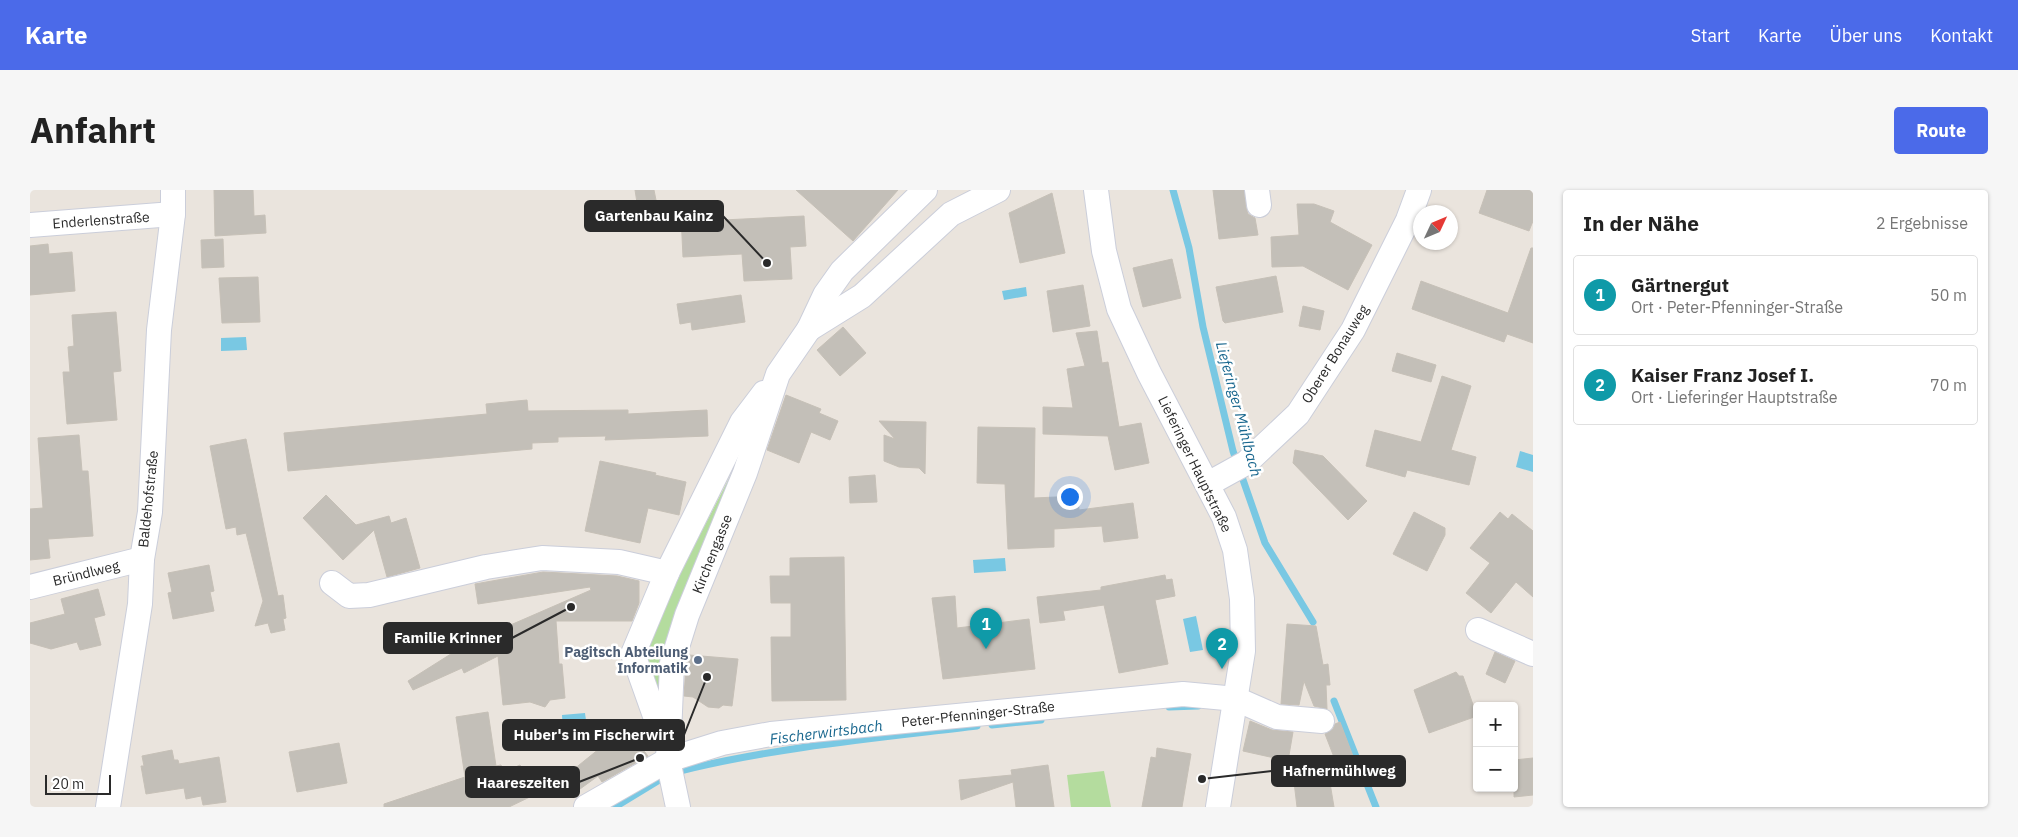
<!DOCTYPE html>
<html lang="de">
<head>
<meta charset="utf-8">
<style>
  body { margin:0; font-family:"IBM Plex Sans",sans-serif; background:#f6f6f6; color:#222 }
  .controls { position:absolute; right:15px; bottom:15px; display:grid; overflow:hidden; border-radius:5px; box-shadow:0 1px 4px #0004 }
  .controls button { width:45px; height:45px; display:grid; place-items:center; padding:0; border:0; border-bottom:1px solid #e0e0e0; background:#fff; color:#222; font:25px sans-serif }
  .compass { position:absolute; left:1383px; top:15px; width:45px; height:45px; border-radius:50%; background:#fff; box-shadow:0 1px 4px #0004; rotate:46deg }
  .scale { position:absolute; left:15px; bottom:12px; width:66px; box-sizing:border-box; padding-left:5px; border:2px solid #2a2a2a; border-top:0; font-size:14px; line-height:18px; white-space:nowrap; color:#2a2a2a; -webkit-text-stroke:4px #fff; paint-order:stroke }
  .you { position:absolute; left:1039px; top:306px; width:18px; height:18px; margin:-12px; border:4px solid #fff; border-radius:50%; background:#1a73e8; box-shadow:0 0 0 8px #1a73e833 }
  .badge { display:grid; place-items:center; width:32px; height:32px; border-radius:50%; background:#4b6ae9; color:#fff; font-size:16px; font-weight:700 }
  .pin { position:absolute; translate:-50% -41px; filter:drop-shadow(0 1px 2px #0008) }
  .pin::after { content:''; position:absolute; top:26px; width:18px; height:15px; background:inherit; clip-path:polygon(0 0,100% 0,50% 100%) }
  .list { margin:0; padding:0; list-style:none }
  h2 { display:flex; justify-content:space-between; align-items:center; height:65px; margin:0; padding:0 20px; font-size:21px }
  h2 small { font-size:16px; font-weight:400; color:#767676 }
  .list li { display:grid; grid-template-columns:32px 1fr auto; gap:15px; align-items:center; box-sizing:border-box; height:80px; margin:0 10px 10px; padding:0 10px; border:1px solid #e0e0e0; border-radius:5px }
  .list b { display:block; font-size:19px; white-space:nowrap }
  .list p { margin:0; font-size:16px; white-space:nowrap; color:#767676 }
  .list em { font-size:16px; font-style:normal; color:#767676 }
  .map { position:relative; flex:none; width:1503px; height:617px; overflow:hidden; border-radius:5px }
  header { display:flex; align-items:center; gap:30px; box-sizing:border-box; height:70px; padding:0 25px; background:#4b6ae9; color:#fff }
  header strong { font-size:24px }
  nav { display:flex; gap:28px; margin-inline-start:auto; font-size:18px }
  .intro { display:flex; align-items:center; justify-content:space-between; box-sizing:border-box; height:120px; padding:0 30px }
  h1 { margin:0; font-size:35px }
  .button { padding:12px 22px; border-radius:5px; background:#4b6ae9; color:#fff; font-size:18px; font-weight:700 }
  main { display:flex; gap:30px; padding:0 30px }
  aside { flex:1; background:#fff; border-radius:5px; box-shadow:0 1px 4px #0004 }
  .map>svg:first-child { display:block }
  .green { fill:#b4dc9e }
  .water { fill:#79c8e3 }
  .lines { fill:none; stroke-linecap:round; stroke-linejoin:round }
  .stream { stroke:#79c8e3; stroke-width:7 }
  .building { fill:#c3bfb8; stroke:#c6c0b7 }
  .minor-casing { stroke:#cbceda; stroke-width:26 }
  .minor { stroke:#fff; stroke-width:24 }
  .service-dot { fill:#5c6f8a; stroke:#fff; stroke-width:2 }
  .labels { text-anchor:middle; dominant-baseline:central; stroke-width:5; stroke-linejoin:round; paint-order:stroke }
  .street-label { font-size:14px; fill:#2a2a2a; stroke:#fff }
  .service-label { font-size:14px; font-weight:bold; fill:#4e5e75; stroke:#fff; text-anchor:end }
  .water-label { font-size:15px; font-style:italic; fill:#19678e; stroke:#fff }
  .leader { fill:none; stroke:#2a2a2a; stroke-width:2 }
  .callout-dot { fill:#2a2a2a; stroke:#fff; stroke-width:2 }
  .callout { fill:#2a2a2a; stroke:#2a2a2a; stroke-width:2 }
  .callout-label { font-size:15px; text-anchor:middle; font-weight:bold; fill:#fff }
</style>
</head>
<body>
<header>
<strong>Karte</strong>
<nav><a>Start</a><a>Karte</a><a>Über uns</a><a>Kontakt</a></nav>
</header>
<div class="intro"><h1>Anfahrt</h1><a class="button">Route</a></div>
<main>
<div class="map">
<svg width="1503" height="617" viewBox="0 0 1503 617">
  <rect width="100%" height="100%" fill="#eae4dd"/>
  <g class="green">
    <path d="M708,271L631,529L615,464L633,416Z"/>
    <path d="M1074,581L1081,617H1041L1037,585Z"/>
  </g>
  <g class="water">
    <path d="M996,97L997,106L974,110L972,101Z"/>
    <path d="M216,147L217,160L191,161V148Z"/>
    <path d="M1490,261L1503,265V282L1486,277Z"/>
    <path d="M975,368L976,381L944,383L943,370Z"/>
    <path d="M1166,426L1173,460L1160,462L1153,429Z"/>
    <path d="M555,523L557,538L533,541L532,525Z"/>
  </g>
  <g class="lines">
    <g class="stream">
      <path d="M1143,0L1159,58L1173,137L1203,261L1235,353L1283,432"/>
      <path d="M1304,511L1346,617"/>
      <path d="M1139,517L1168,516"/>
      <path d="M962,535L1011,530"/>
      <path d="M650,581C747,557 847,548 947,536"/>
      <path d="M585,617L631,589"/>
    </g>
  </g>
  <g class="building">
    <path d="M184,0H223L224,26L235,25L236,43L185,46Z"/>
    <path d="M605,0H624L627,15L608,19Z"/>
    <path d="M766,0H868L823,51Z"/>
    <path d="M1183,0H1214L1216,17L1218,24L1225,28L1228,45L1189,49Z"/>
    <path d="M1457,0H1503V31L1499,41L1449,23Z"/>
    <path d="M1022,3L1035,63L990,73L979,23Z"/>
    <path d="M1267,14H1284L1304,21L1300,32L1342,55L1318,100L1273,76L1242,77L1241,47L1269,45Z"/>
    <path d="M693,23V30L774,26L776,56L760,57L762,89L714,91L712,64L653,67L651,26Z"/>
    <path d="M193,49L194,77L172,78L171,50Z"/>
    <path d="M18,54L19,64L42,62L45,101L0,105V56Z"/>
    <path d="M1501,58H1503V153L1477,144L1474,152L1382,119L1391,91L1478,123Z"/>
    <path d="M1142,69L1151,108L1113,117L1103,78Z"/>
    <path d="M1246,86L1253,122L1195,133L1193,131L1186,97Z"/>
    <path d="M228,87L230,132L192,133L189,88Z"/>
    <path d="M1053,95L1060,136L1023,142L1017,101Z"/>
    <path d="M711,105L715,132L662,140L661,132L650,134L647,114Z"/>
    <path d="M1273,116L1294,121L1290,140L1269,136Z"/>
    <path d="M86,122L91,181L83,182L87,230L37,234L33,182H40L38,157L44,156L42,125Z"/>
    <path d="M813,137L836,163L810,186L787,160Z"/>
    <path d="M1067,141L1072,173L1078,172L1089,237L1111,233L1119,273L1085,280L1078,246L1013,244V217L1043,218L1037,179L1055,176L1046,143Z"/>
    <path d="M1367,163L1406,175L1401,192L1362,181Z"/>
    <path d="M1412,186L1441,196L1421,260L1446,267L1439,295L1377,280L1375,287L1336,276L1345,240L1391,252Z"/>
    <path d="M756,205L791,219L789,223L808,231L800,250L781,242L769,273L737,260Z"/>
    <path d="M497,210L498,221L598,220V224L677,220L678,246L575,250L576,246L528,247V252L502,253V259L258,281L254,243L457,224L456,214Z"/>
    <path d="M849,231L896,232L895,284L889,278L869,277L854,271V245L865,249Z"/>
    <path d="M948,237L1005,238L1004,308L1048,306L1049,320L1103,313L1108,348L1074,352L1072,336L1024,339V357L978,359L975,294L947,293Z"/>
    <path d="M49,245L52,281H58L63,346L18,349L20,368L0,370V319L13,318L8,248Z"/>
    <path d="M216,249L248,406L253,405L256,428L253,429L255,440L241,443L238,433L225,436L233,411L216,343L207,345L206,337L196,339L180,256Z"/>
    <path d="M1265,260L1293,266L1337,311L1318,330L1263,273Z"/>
    <path d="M570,271L626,283L625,285L656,292L649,325L618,318L610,353L555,341Z"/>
    <path d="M845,285L847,312L820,313L819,287Z"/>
    <path d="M296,305L326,335L359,326L361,333L376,328L390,378L357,387L344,340L313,370L273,328Z"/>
    <path d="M1384,322L1415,338V345L1397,381L1363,364Z"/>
    <path d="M1470,322L1478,329L1482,324L1503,341V407L1486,392L1461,423L1436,403L1460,373L1440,358Z"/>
    <path d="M814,367L816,510L742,511L741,447H761V413H741L740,386H760V368Z"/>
    <path d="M179,375L184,401L180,402L184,421L143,429L138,403L142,402L138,383Z"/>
    <path d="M513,382L587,386L609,391V413L602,431H526L529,474H532L535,508L520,510L515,517L500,512L473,515L468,466L434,483L432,478L383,500L378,491L424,462L423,460L561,400L560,397L448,414L445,394Z"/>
    <path d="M1135,385L1136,390L1142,389L1145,406L1125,410L1138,474L1089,483L1074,415L1033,421L1035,430L1010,433L1007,407L1071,400V397Z"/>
    <path d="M68,399L75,425L64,428L71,455L50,460L47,452L21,459L0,453V433L35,424L31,409Z"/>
    <path d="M925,406L927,438L999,429L1005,479L913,489L902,408Z"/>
    <path d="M1257,434L1286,436L1293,475L1298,474L1300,495H1296L1297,519L1284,516L1274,491L1269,515L1251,514Z"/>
    <path d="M1465,462L1485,471L1475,493L1456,484Z"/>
    <path d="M659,465L708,469L702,516L693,515L689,518L678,517L663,507L654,506L656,475Z"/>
    <path d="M1426,482L1429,486H1433L1447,526L1399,543L1384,500Z"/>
    <path d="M458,522L466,576L471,575L474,582L490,575L506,604L479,617H354V614L435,587L426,527Z"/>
    <path d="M1220,531L1242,540L1263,542L1258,571L1213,561Z"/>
    <path d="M1310,532L1326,574L1309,580L1295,544L1303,539L1305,534Z"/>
    <path d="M598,541L618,566L572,592L568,586L550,599L538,584L580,550L582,553Z"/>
    <path d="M309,553L317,593L267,602L259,562Z"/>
    <path d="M1127,558L1161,564L1152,617H1112L1121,567L1126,568Z"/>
    <path d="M142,560L144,570H148L149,574L189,567L196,612L173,615L171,606L156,609L154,598L116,604L111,576H114L112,566Z"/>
    <path d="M1503,568V605L1484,607V570Z"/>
    <path d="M1018,575L1024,617H986L983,592L931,610L929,590L982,585L981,580Z"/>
    <path d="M1299,587L1304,617H1267L1264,592Z"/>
  </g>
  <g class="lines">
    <defs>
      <g id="minor">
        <path d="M1066,0L1074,61L1089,119L1119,183L1194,327L1205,360L1212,409L1213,461L1188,617"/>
        <path d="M1227,0L1229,15"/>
        <path d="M0,35L143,24"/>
        <path d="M779,139L832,106L921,24L968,0"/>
        <path d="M1178,294L1216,273L1268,224L1323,140L1378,30L1389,0"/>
        <path d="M302,393L319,406L339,405L456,377L512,368L589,372L637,383"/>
        <path d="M0,397L112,369"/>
        <path d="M1448,440L1503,464"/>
        <path d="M637,547L630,540L603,464L637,383L712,232L734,203"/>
        <path d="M78,617L110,414L112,369L120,322L129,140L143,24V0"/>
        <path d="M556,617L638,570L692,553L741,544L1153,504L1206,509L1247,527L1292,531"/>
        <path d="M648,617L638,570L642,473L657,425L715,283L748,184L779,139L795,105L812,81L895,0"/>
      </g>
    </defs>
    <use href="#minor" class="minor-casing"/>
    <use href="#minor" class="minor"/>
  </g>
  <circle class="service-dot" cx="668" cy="470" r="5"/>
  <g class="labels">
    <g class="street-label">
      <text transform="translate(71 30) rotate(-4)">Enderlenstraße</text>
      <text transform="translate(1305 164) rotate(-58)">Oberer Bonauweg</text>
      <text transform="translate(1165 274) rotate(64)">Lieferinger Hauptstraße</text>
      <text transform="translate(118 309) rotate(-84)">Baldehofstraße</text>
      <text transform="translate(682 364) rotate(-68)">Kirchengasse</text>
      <text transform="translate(56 383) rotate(-14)">Bründlweg</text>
      <text transform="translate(948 524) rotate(-6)">Peter-Pfenninger-Straße</text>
    </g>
    <g class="service-label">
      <text x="658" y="462">Pagitsch Abteilung<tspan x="658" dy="16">Informatik</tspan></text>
    </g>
    <g class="water-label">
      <text transform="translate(1209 219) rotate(75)">Lieferinger Mühlbach</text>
      <text transform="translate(796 542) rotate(-7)">Fischerwirtsbach</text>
    </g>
  </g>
  <path class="leader" d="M737 73L693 26M541 417L482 448M677 487L654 545M1172 589L1242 581M610 568L549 592"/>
  <g class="callout-dot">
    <circle cx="737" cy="73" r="5"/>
    <circle cx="541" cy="417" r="5"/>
    <circle cx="677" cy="487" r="5"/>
    <circle cx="1172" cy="589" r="5"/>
    <circle cx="610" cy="568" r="5"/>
  </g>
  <g class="callout">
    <rect x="555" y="11" width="138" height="30" rx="5"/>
    <rect x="354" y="433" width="128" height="30" rx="5"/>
    <rect x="473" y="530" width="181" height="30" rx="5"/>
    <rect x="1242" y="566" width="133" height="30" rx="5"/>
    <rect x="436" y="577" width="113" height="30" rx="5"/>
  </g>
  <g class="callout-label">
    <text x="624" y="31">Gartenbau Kainz</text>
    <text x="418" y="453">Familie Krinner</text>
    <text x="564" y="550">Huber's im Fischerwirt</text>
    <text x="1309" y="586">Hafnermühlweg</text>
    <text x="493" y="598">Haareszeiten</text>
  </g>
</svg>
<div class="controls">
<button>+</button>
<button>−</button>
</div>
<svg class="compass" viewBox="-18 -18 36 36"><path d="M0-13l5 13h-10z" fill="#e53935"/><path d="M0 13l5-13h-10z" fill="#767676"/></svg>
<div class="scale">20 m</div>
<div class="you"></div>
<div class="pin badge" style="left:956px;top:459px;background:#0f9aa8">1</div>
<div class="pin badge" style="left:1192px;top:479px;background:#0f9aa8">2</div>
</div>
<aside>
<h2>In der Nähe<small>2 Ergebnisse</small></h2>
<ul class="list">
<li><span class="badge" style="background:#0f9aa8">1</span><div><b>Gärtnergut</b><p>Ort · Peter-Pfenninger-Straße</p></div><em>50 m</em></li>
<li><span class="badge" style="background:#0f9aa8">2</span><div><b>Kaiser Franz Josef I.</b><p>Ort · Lieferinger Hauptstraße</p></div><em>70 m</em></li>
</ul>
</aside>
</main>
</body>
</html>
